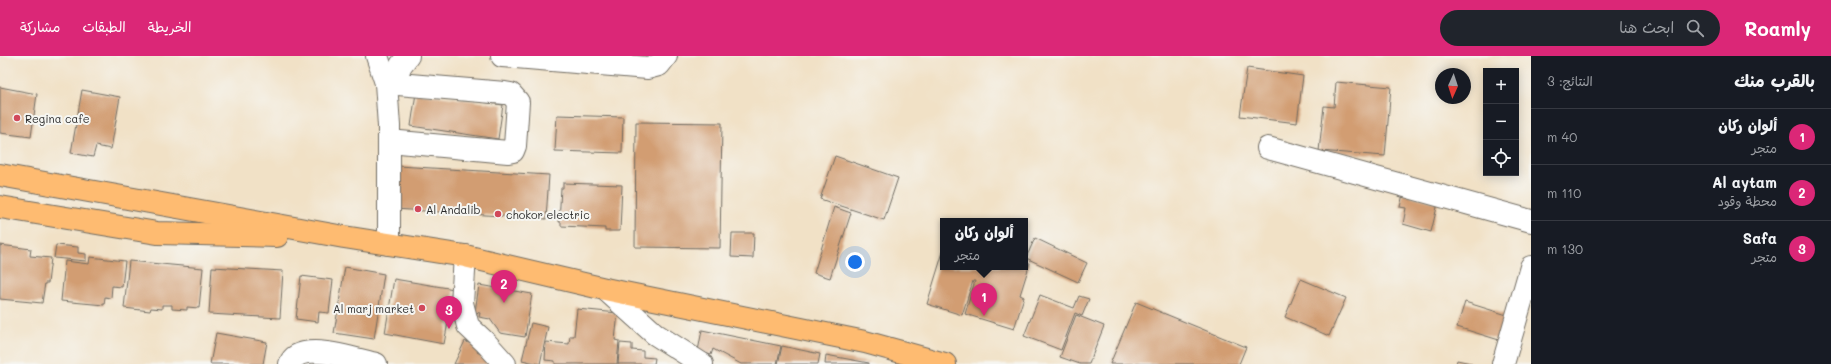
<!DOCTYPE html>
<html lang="ar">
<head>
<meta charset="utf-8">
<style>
  body { margin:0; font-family:Mali,"Playpen Sans Arabic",sans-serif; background:#20242c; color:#f1f3f6; direction:rtl }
  .controls { position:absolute; right:12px; top:12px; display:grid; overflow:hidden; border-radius:0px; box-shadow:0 2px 10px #0003 }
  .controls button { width:36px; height:36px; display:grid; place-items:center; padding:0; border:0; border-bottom:1px solid #363941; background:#171b24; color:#f1f3f6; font:20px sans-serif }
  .compass { position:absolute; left:1435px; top:12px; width:36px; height:36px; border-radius:50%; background:#171b24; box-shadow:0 2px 10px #0003; rotate:183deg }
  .you { position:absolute; left:855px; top:206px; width:14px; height:14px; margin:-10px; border:3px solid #fff; border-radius:50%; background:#1a73e8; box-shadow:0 0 0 6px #1a73e833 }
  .badge { display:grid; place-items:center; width:26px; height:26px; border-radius:50%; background:#db2777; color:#fff; font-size:13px; font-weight:700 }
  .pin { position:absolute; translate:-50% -33px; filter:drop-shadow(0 1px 2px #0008) }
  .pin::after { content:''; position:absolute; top:21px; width:14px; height:12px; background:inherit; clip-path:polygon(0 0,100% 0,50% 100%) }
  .popup { position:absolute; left:940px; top:162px; width:88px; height:52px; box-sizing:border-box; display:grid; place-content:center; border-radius:0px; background:#171b24; filter:drop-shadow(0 1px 3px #0005); font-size:13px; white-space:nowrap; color:#9ea1a6 }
  .popup b { font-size:15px; color:#f1f3f6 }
  .popup::after { content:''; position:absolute; left:50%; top:100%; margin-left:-8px; border:8px solid transparent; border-top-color:#171b24 }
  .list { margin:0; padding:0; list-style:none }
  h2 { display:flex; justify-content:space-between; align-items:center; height:52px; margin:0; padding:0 16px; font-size:17px }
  h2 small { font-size:13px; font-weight:400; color:#9ea1a6 }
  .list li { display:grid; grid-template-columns:26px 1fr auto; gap:12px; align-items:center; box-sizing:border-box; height:56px; padding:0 16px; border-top:1px solid #363941 }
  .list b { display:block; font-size:15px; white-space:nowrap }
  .list p { margin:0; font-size:13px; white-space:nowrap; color:#9ea1a6 }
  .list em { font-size:13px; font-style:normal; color:#9ea1a6 }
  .icon { flex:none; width:22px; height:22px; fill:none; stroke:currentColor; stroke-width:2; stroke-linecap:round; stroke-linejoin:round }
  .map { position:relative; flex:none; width:1531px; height:308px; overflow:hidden; direction:ltr }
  header { display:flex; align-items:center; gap:24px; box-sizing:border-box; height:56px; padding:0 20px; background:#db2777; color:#fff }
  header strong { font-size:19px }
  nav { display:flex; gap:22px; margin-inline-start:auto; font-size:14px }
  .search { width:280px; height:36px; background:#20242c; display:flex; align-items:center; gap:10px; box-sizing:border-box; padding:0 14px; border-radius:22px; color:#9ea1a6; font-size:15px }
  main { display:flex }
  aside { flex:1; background:#171b24 }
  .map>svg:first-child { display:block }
  .building { fill:#d29d72 }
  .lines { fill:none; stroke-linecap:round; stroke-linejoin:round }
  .minor-casing { stroke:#706b61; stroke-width:24 }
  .major-casing { stroke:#706b61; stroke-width:24 }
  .minor { stroke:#fff; stroke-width:22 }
  .major { stroke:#febb71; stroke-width:22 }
  .poi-dot { fill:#d1495b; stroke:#f6f6f2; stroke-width:1.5 }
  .labels { text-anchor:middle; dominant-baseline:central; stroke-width:4; stroke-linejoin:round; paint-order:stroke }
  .poi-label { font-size:11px; fill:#2b2b2b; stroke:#f6f6f2; text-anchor:start }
</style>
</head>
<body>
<header>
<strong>Roamly</strong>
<div class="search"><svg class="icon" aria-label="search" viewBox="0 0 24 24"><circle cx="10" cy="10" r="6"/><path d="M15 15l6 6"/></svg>ابحث هنا</div>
<nav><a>الخريطة</a><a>الطبقات</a><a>مشاركة</a></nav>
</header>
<main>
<aside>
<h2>بالقرب منك<small>النتائج: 3</small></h2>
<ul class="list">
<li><span class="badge">1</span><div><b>ألوان ركان</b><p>متجر</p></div><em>40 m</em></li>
<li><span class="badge">2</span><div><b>Al aytam</b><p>محطة وقود</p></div><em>110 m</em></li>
<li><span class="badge">3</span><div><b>Safa</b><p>متجر</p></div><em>130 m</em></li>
</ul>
</aside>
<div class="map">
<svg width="1531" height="308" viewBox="0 0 1531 308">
  <rect width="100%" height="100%" fill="#f6f6f2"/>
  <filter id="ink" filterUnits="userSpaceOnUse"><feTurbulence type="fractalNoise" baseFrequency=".025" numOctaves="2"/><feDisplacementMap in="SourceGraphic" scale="8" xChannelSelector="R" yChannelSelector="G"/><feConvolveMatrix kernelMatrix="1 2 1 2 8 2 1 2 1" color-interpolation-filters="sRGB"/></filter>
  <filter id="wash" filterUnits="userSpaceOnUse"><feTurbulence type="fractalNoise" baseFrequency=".012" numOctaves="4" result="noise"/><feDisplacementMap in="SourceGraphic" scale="16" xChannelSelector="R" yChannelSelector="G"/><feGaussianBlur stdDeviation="0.9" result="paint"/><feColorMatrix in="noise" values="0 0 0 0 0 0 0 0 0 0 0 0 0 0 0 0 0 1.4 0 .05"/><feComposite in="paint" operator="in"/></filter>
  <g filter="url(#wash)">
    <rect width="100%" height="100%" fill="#f1e1c6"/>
    <g id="blocks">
      <g class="building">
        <path d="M1247,12L1303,20L1297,67L1240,60Z"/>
        <path d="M1336,26L1391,31L1385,100L1319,95L1324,50L1334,51Z"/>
        <path d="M0,31L37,38L31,81L0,77Z"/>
        <path d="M82,34L120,41L111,93L96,90L93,101L71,97Z"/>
        <path d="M416,37L503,49L498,83L411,70Z"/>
        <path d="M557,59L623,61L622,97L555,95Z"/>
        <path d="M636,66L722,67L720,192L635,191Z"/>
        <path d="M835,100L898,122L884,164L820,143Z"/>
        <path d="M398,110L549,119L546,163L395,153Z"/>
        <path d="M563,127L622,129L620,175H605V172L561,170V166H559L561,132H563Z"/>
        <path d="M1403,138L1438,147L1431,176L1403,168L1406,152L1400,151Z"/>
        <path d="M834,151L851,157L830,222L814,217Z"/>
        <path d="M732,177H754L753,202L731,201Z"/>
        <path d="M1035,182L1087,207L1078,226L1026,202Z"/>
        <path d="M0,189L31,193L30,200L51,202L48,227H45L42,247L0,243Z"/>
        <path d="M56,189L78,191V197L86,198V205L54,202Z"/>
        <path d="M943,196V211H1025V206L1030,207L1020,239L1024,241L1014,273L965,258L975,225H973L962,259L927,248Z"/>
        <path d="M90,201L125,205L122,231L112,230L111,242L105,241L104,249L61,245L65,205L89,208Z"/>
        <path d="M129,205L203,212L199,252L187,251V254L172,253V249H162V253L151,252L150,255L124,252Z"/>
        <path d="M212,211L283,215L280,262L209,258Z"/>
        <path d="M345,211L384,218L374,283L334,277Z"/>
        <path d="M301,220L333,224L329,257L319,256L318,266L296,263Z"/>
        <path d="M394,223L454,233L444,288L385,277Z"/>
        <path d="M1301,223L1346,242L1329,280L1285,261Z"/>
        <path d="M479,229L532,238L525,281L500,277L490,263L479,261L480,257L475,256Z"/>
        <path d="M1040,239L1074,252L1079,240L1089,243L1082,260L1075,257L1061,294L1024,280Z"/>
        <path d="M1136,246L1246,291L1239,308H1110Z"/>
        <path d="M1465,246L1507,259L1499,284L1457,271Z"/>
        <path d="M577,253L618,257L615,284L619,285L617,308H555V305L545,304L546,286L569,288L570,280H574Z"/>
        <path d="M1076,259L1104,270L1089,308H1080L1060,301Z"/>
        <path d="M531,267L548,271L540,308L522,304Z"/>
        <path d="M702,274L781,290L777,308H741L713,293L711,299L698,295Z"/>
        <path d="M216,277L267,286L263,308H210Z"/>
        <path d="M465,285L479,292L477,296L494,305L492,308H454Z"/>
        <path d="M620,287L632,288V294L643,295V301L655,302L654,308H618Z"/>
        <path d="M782,290L820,298L818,308H778Z"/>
        <path d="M826,299L869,307V308H825Z"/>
        <path d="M1457,304L1471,307V308H1456Z"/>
      </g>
    </g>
  </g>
  <g filter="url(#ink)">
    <use href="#blocks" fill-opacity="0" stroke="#706b61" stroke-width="1"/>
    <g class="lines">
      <defs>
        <g id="minor">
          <path d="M377,0L386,27L389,70V188"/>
          <path d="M502,0L648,12L659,9L666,0"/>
          <path d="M386,27L505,37L511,38L518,46L515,90L513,95L508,96L389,85"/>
          <path d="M393,28L401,9L408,0"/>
          <path d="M1268,92L1531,165"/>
          <path d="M465,200L462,247L468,270L486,287L505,308"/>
          <path d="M605,233L655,278L702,308"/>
          <path d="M290,308C299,283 357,304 376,308"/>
          <path d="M1503,308L1531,211"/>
        </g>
        <g id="major">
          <path d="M0,119L344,181L465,200L605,233L865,286L945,308"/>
          <path d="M0,151L157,177L277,180"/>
        </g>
      </defs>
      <use href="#minor" class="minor-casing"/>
      <use href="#major" class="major-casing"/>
      <use href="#minor" class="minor"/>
      <use href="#major" class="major"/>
    </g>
  </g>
  <g class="poi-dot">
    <circle cx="17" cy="62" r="4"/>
    <circle cx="418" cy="153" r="4"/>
    <circle cx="498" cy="158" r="4"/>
    <circle cx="422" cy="252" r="4"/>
  </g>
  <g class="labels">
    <g class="poi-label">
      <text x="25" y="62">Regina cafe</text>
      <text x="426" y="153">Al Andalib</text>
      <text x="506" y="158">chokor electric</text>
      <text x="414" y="252" text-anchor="end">Al marj market</text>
    </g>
  </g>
</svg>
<div class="controls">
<button>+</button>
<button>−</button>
<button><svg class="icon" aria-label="locate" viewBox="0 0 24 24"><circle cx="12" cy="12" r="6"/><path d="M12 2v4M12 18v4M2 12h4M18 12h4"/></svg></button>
</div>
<svg class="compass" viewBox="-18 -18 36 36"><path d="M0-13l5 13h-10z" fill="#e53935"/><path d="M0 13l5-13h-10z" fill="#9ea1a6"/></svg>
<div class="you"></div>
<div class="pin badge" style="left:984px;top:260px">1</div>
<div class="popup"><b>ألوان ركان</b>متجر</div>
<div class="pin badge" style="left:504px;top:247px">2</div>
<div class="pin badge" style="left:449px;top:273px">3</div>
</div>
</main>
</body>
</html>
